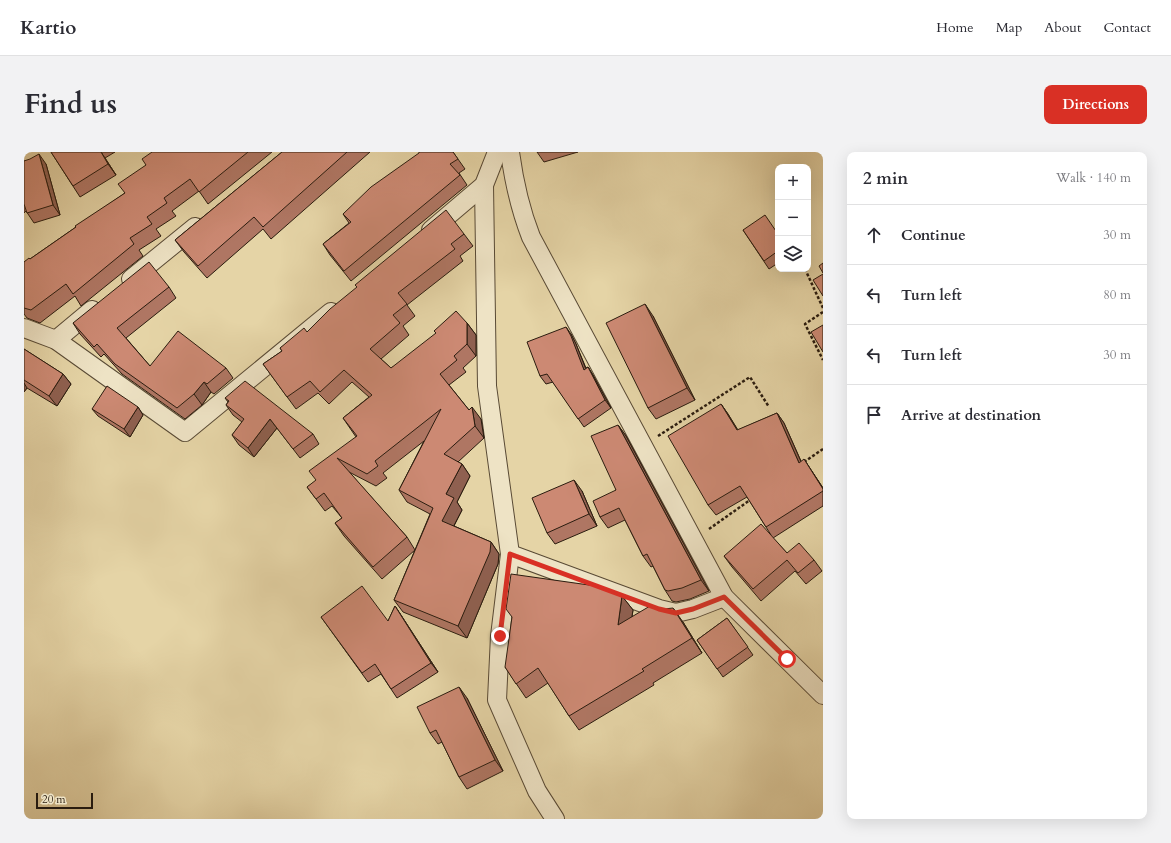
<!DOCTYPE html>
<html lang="en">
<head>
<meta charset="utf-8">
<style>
  body { margin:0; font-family:Cardo,serif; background:#f2f2f3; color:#2b2b33 }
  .controls { position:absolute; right:12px; top:12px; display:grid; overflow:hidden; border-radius:8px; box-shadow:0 4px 16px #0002 }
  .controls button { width:36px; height:36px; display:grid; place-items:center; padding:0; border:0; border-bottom:1px solid #e1e1e2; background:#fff; color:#2b2b33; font:20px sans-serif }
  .scale { position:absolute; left:12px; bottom:10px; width:57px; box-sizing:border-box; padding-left:4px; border:2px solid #2a1c0f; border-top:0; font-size:11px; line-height:14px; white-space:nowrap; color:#2a1c0f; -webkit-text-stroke:3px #eee3c5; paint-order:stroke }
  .stop { position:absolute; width:12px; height:12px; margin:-9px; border:3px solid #d93025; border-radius:50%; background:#fff }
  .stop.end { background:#d93025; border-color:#fff; box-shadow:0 1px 4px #0008 }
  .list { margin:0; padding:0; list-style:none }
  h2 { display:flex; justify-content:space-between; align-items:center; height:52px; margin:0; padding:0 16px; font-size:17px }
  h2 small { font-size:13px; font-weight:400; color:#7c7c81 }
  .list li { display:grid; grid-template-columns:26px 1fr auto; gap:12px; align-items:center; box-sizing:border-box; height:60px; padding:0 16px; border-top:1px solid #e1e1e2 }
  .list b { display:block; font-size:15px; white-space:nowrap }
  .list em { font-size:13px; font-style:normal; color:#7c7c81 }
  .icon { flex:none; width:22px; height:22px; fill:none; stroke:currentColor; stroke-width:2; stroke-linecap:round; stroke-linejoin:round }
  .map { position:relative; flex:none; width:799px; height:667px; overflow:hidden; border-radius:8px }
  header { display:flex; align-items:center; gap:24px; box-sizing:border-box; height:56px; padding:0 20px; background:#fff; border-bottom:1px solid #e1e1e2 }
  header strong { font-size:19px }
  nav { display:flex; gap:22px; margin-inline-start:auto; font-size:14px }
  .intro { display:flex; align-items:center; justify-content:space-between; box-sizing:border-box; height:96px; padding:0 24px }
  h1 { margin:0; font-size:28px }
  .button { padding:10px 18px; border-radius:8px; background:#d93025; color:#fff; font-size:14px; font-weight:700 }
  main { display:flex; gap:24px; padding:0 24px }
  aside { flex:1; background:#fff; border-radius:8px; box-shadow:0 4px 16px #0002 }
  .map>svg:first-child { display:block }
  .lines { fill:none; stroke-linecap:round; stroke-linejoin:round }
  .minor-casing { stroke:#594a35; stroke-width:20 }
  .path { stroke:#2a1c0f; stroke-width:2.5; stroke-dasharray:3 2; stroke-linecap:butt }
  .minor { stroke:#eee3c5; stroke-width:18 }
  .wall { fill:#af7663; stroke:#2a1c0f }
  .shaded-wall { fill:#8f6050; stroke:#2a1c0f }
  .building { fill:#cc8973; stroke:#2a1c0f }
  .route { stroke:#d93025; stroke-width:5 }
</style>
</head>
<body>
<header>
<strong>Kartio</strong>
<nav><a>Home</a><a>Map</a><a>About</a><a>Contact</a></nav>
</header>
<div class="intro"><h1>Find us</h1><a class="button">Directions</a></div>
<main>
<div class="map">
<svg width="799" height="667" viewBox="0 0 799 667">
  <rect width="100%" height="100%" fill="#e5d4a6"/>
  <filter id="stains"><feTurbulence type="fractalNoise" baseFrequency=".005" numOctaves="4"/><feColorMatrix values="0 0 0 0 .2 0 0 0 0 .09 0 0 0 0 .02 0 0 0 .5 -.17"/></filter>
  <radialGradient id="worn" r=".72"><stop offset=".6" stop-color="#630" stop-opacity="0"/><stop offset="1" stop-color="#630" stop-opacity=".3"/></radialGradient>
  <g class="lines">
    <defs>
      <g id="minor">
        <path d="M486,0C490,30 496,57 507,85L700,445L799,543"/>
        <path d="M460,33L463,234L486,402L635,457L652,461L669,457L700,445"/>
        <path d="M407,78L460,33L473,0"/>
        <path d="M107,127L171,75"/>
        <path d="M0,176L32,188L161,280L307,160"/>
        <path d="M32,188L68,158"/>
        <path d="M486,402L476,484L473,548L513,639L531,667"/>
      </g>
    </defs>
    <use href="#minor" class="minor-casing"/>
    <g class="path">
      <path d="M781,117L799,156"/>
      <path d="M799,160L781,172L799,208"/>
      <path d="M634,284L726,225L745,255"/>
      <path d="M780,310L799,297"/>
      <path d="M685,377L726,348"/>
    </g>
    <use href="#minor" class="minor"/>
  </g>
  <g class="wall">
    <path d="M27,0H91L81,6L92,23L56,45Z"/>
    <path d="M128,0H248L184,52L175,39L148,59L152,64L132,77L137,84L115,98L119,104L57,154L51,144L16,171L3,166L0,162V110L6,107L101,41L122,13Z"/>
    <path d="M258,0H346L247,87L239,77L183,126L160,100L151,88Z"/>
    <path d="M429,0L441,17L435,21L443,33L327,129L306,103L299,92L325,71L319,62Z"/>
    <path d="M513,0H554L520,10Z"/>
    <path d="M0,9L22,12L36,63L10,71L2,59L0,61Z"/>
    <path d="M719,78L754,82V111L745,117Z"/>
    <path d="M440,82L449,94L436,104L439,109L383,153L391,164L379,174L385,183L357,207L367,216L443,171L452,183V204L439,216L442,220L425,233L445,258L457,267L460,286L434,310L438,312L446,324L433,350L438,358L430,374L467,390L475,402L474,412L443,486L379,460L370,448L406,362L383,350L375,338L400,289L359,321L363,326L352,334L325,320L383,385L391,398L358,427L320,384L311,371L318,366L308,354L301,359L283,335L292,329L332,285L319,266L345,245L328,230L305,252L294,241L272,257L239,212L258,199L256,196L283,180Z"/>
    <path d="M145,135L152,146L102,186L126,214L202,216L209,226L190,242L187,240L178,253L161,267L98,222L80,202L77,205L56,182L49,171Z"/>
    <path d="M629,164L671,248L632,267L624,256Z"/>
    <path d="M547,182L552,192L562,216L564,215L569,223L587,256L560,275L529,230L522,232L516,224Z"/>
    <path d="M0,197L39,222L47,232L33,254L3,236L0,240Z"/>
    <path d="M201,246L289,282L295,292L276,306L253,276L230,305L215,293L208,283L218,270L209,263L202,253L204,250Z"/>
    <path d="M697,252L704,262L714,278L753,261L760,271L777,309L787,318L799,336V354L749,386L763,401L790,408L798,419L782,432L771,419L737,449L708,415L700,404L747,383L723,345L692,363L684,353Z"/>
    <path d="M114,255L119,263L106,285L74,264L68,257Z"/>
    <path d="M594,273L602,284L685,439L666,447L652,450L648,449L641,438L629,414L627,415L619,404L601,368L584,376L576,365L592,338Z"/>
    <path d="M558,339L573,374L531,392L523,381Z"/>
    <path d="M598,444L609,458L608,465L659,470L678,501L629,531L630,533L555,578L545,564L524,531L502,546L481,515Z"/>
    <path d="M371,454L414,520L373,546L357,522L344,530L297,465L364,469Z"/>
    <path d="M703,466L729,503L699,525L673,488Z"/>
    <path d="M443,546L479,619L443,637L435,625L418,590L414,592L406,581Z"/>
  </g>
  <g class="shaded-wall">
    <path d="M77,0L81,6L92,23L84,12Z"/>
    <path d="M15,2L22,12L36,63L29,53Z"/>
    <path d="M621,152L629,164L671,248L663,236Z"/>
    <path d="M443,171L452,183V204L443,192Z"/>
    <path d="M542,175L547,182L552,192L565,225L560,218Z"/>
    <path d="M564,215L569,223L587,256L581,248Z"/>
    <path d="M39,222L47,232L33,254L25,244Z"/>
    <path d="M180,230L187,240L178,253L170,242Z"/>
    <path d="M0,231L3,236L0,240Z"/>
    <path d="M697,252L704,262L720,289L713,278Z"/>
    <path d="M114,255L119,263L106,285L100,277Z"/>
    <path d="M448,255L457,267L460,286L451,274Z"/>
    <path d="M753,261L760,271L782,321L775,311Z"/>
    <path d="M246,267L253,276L230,305L224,296Z"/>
    <path d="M594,273L602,284L685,439L677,428Z"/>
    <path d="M780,307L799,336V337Z"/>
    <path d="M438,312L446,324L433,350L438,358L426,381L418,369L422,342Z"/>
    <path d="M550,328L558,339L573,374L565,362Z"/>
    <path d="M467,390L475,402L474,412L443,486L434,474Z"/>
    <path d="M598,444L609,458L604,488L594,473Z"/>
    <path d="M371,454L377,463L414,520L407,511Z"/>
    <path d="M649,456L659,470L678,501L668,486Z"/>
    <path d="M435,535L443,546L479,619L471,608Z"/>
  </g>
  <g class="building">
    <path d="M27,0H77L84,12L49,34Z"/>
    <path d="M128,0H224L175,40L166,27L140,46L143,51L123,65L128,72L106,86L110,92L49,142L42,132L7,158L0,156V110L5,106L6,107L52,75L51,74L101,41L94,32L122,13L118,7Z"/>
    <path d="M258,0H323L239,75L230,65L174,114L151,88Z"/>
    <path d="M395,0H429L434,7L426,12L436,23L320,119L299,92L327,70L319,62L347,35L395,1Z"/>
    <path d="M15,2L29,53L3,61L0,52V9L6,7Z"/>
    <path d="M422,58L440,82L427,92L431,97L374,141L383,152L369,163L376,171L346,197L367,216L412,181L410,179L432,159L443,171V192L430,204L433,208L416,222L445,258L448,255L451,274L420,302L438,312L422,342L430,346L418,369L467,390L466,400L434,474L370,448L409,356L375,338L417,257L351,309L354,314L343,322L313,306L383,385L349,415L311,371L318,366L300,341L292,347L283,335L292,328L285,319L333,284L319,266L348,243L320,218L296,240L286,229L263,245L239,212L258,199L256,196L280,176L283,180L306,157L333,135L331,133Z"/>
    <path d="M741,63L754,82V99L740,109L719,78Z"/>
    <path d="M125,110L145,135L93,176L126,214L154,179L202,216L183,232L180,230L170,242L153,256L91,212L73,192L70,195L49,171Z"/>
    <path d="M799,111V121L795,114Z"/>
    <path d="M799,122V144L789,128Z"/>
    <path d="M621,152L663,236L624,256L582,171Z"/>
    <path d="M799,173V200L787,180Z"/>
    <path d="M542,175L547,184L560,218L564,215L581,248L554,267L523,222L516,224L503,190Z"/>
    <path d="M0,197L39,222L25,244L0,228Z"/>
    <path d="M221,229L289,282L269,297L246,267L224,296L208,283L220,267L202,253L205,249L201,246Z"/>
    <path d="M83,234L114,255L100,277L68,257Z"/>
    <path d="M697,252L713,278L753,261L775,311L780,307L799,337V339L742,375L716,334L684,353L644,284Z"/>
    <path d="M594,273L677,428L658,436L644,439L641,438L623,402L619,404L595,356L576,365L569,349L592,338L567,284Z"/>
    <path d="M550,328L565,362L523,381L508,346Z"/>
    <path d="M737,372L763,401L775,391L790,408L774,421L763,408L729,437L700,404Z"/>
    <path d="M487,422L572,434L598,444L594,473L626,454L640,457L649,456L668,486L618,517L620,519L545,564L514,516L492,532L481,515L488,465L482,457Z"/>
    <path d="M338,434L364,469L371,454L407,511L367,537L351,512L338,521L297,465Z"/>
    <path d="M703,466L724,495L693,517L673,488Z"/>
    <path d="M435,535L471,608L435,625L412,578L406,581L393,555Z"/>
  </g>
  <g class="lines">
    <path class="route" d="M476,484L486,402L635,457L652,461L669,457L700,445L763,507"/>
  </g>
  <rect width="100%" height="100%" filter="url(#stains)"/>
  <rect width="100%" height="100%" fill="url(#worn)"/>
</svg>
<div class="controls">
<button>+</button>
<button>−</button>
<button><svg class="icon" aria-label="layers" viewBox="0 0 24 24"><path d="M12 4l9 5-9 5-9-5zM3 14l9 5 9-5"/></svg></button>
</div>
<div class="scale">20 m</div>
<div class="stop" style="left:763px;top:507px"></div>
<div class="stop end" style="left:476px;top:484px"></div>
</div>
<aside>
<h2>2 min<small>Walk · 140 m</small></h2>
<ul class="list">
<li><svg class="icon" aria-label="ahead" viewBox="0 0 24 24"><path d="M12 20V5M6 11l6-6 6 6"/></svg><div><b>Continue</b></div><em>30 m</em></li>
<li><svg class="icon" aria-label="left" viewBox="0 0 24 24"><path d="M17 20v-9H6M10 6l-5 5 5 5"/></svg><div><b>Turn left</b></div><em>80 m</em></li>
<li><svg class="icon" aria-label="left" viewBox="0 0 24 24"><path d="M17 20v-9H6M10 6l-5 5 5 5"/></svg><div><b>Turn left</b></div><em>30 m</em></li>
<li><svg class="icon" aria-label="arrive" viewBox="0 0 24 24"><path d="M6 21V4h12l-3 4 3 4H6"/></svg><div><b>Arrive at destination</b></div></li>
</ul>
</aside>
</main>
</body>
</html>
